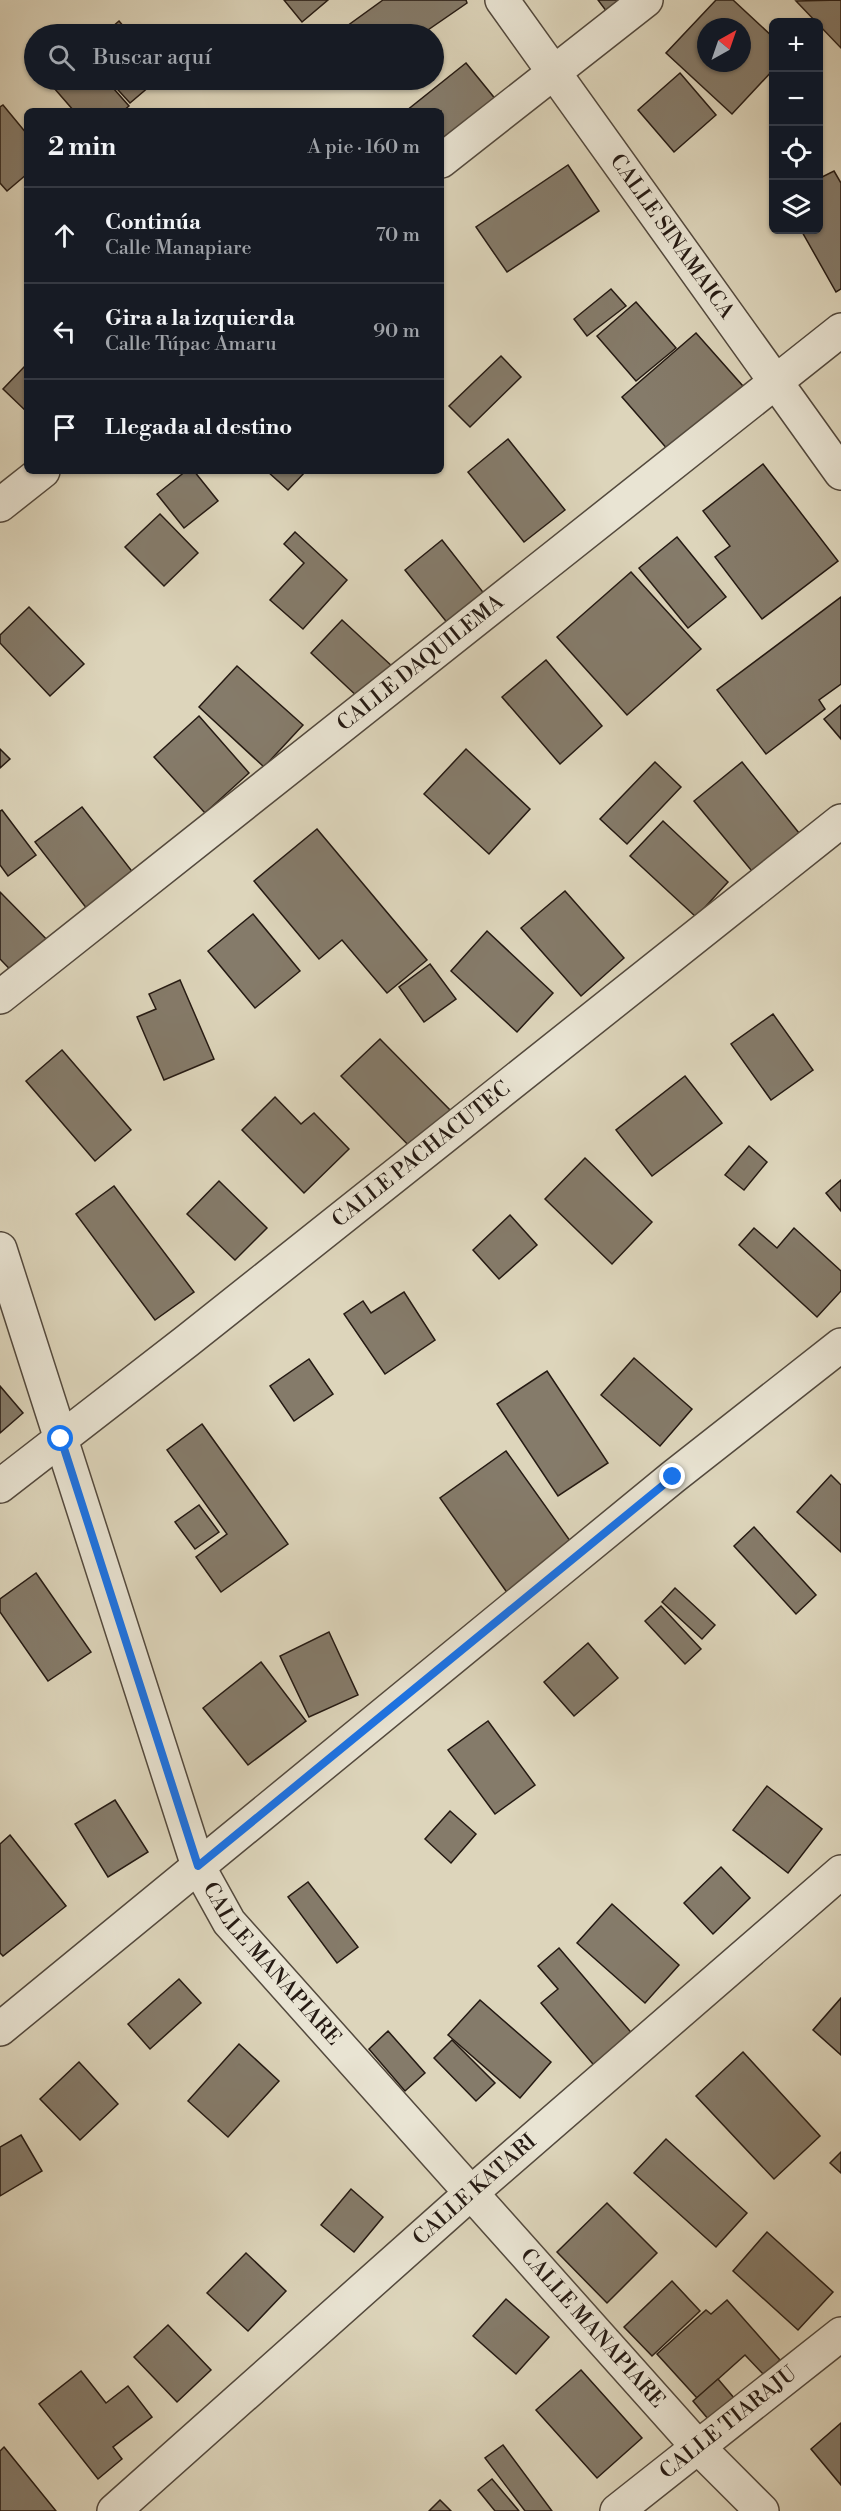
<!DOCTYPE html>
<html lang="es">
<head>
<meta charset="utf-8">
<style>
  body { margin:0; font-family:"Libre Bodoni",serif; background:#20242c; color:#f1f3f6 }
  .controls { position:absolute; right:18px; top:18px; display:grid; overflow:hidden; border-radius:9px; box-shadow:0 2px 4px #0004 }
  .controls button { width:54px; height:54px; display:grid; place-items:center; padding:0; border:0; border-bottom:2px solid #363941; background:#171b24; color:#f1f3f6; font:30px sans-serif }
  .compass { position:absolute; left:697px; top:18px; width:54px; height:54px; border-radius:50%; background:#171b24; box-shadow:0 2px 4px #0004; rotate:40deg }
  .stop { position:absolute; width:18px; height:18px; margin:-14px; border:4px solid #1a73e8; border-radius:50%; background:#fff }
  .stop.end { background:#1a73e8; border-color:#fff; box-shadow:0 2px 6px #0008 }
  .list { margin:0; padding:0; list-style:none }
  h2 { display:flex; justify-content:space-between; align-items:center; height:78px; margin:0; padding:0 24px; font-size:26px }
  h2 small { font-size:20px; font-weight:400; color:#9ea1a6 }
  .list li { display:grid; grid-template-columns:39px 1fr auto; gap:18px; align-items:center; box-sizing:border-box; height:96px; padding:0 24px; border-top:2px solid #363941 }
  .list b { display:block; font-size:22px; white-space:nowrap }
  .list p { margin:0; font-size:20px; white-space:nowrap; color:#9ea1a6 }
  .list em { font-size:20px; font-style:normal; color:#9ea1a6 }
  .icon { flex:none; width:33px; height:33px; fill:none; stroke:currentColor; stroke-width:2; stroke-linecap:round; stroke-linejoin:round }
  .map { position:relative; flex:none; width:841px; height:2511px; overflow:hidden }
  .search { position:absolute; background:#171b24; box-shadow:0 2px 4px #0004; left:24px; top:24px; width:420px; height:66px; display:flex; align-items:center; gap:15px; box-sizing:border-box; padding:0 21px; border-radius:33px; color:#9ea1a6; font-size:22px }
  .panel { position:absolute; background:#171b24; box-shadow:0 2px 4px #0004; left:24px; top:108px; width:420px; height:366px; border-radius:9px }
  .map>svg:first-child { display:block }
  .building { fill:#857b6a; stroke:#251a13; stroke-width:1.5; fill-rule:evenodd }
  .lines { fill:none; stroke-linecap:round; stroke-linejoin:round }
  .street-casing { stroke:#53493d; stroke-width:36 }
  .street { stroke:#e9e4d3; stroke-width:33 }
  .route { stroke:#1a73e8; stroke-width:8 }
  .labels { text-anchor:middle; dominant-baseline:central; stroke-width:4.5; stroke-linejoin:round; paint-order:stroke }
  .street-label { font-size:21px; fill:#251a13; stroke:#e9e4d3 }
</style>
</head>
<body>
<div class="map">
<svg width="841" height="2511" viewBox="0 0 841 2511">
  <rect width="100%" height="100%" fill="#ddd5bb"/>
  <filter id="stains"><feTurbulence type="fractalNoise" baseFrequency=".00333" numOctaves="4"/><feColorMatrix values="0 0 0 0 .2 0 0 0 0 .09 0 0 0 0 .02 0 0 0 .5 -.17"/></filter>
  <radialGradient id="worn" r=".72"><stop offset=".6" stop-color="#630" stop-opacity="0"/><stop offset="1" stop-color="#630" stop-opacity=".3"/></radialGradient>
  <g class="building">
    <path d="M284,0H328L302,22Z"/>
    <path d="M383,0H466L467,3L422,34H336Z"/>
    <path d="M598,0H639L613,20Z"/>
    <path d="M716,0H733L774,38V69L732,114L666,53ZM706,27H742V63H706Z"/>
    <path d="M841,0V48L796,1Z"/>
    <path d="M119,21L130,34H104Z"/>
    <path d="M466,63L497,101L441,145V111H406Z"/>
    <path d="M680,73L716,115L674,152L638,110Z"/>
    <path d="M47,80H106L129,106L123,111H74Z"/>
    <path d="M109,80H157L130,103Z"/>
    <path d="M3,105L27,134V174L7,191L0,183V107Z"/>
    <path d="M568,165L599,211L507,272L476,227Z"/>
    <path d="M834,171L841,183V289L836,292L801,230H818V179Z"/>
    <path d="M611,289L626,306L587,336L574,319Z"/>
    <path d="M636,302L676,348L636,381L597,336Z"/>
    <path d="M696,333L750,394L676,459L622,397Z"/>
    <path d="M501,356L521,377L470,427L449,406Z"/>
    <path d="M24,367L27,370V412L3,389Z"/>
    <path d="M508,439L565,510L524,542L468,472Z"/>
    <path d="M763,464L838,561L762,619L715,557L730,546L703,511Z"/>
    <path d="M186,471H194L218,501L184,528L157,494Z"/>
    <path d="M267,471H306L288,490Z"/>
    <path d="M160,514L198,553L164,586L125,547Z"/>
    <path d="M295,532L347,580L303,629L270,600L304,563L284,544Z"/>
    <path d="M677,537L726,597L688,628L639,568Z"/>
    <path d="M442,540L486,596L449,625L405,570Z"/>
    <path d="M631,572L701,649L627,715L557,637Z"/>
    <path d="M841,597V684L819,700L825,709L766,754L717,690Z"/>
    <path d="M29,607L84,664L50,696L0,643V635Z"/>
    <path d="M342,620L407,680L376,714L311,653Z"/>
    <path d="M546,660L602,726L560,764L502,697Z"/>
    <path d="M237,666L303,725L264,767L199,707Z"/>
    <path d="M841,705V739L824,719Z"/>
    <path d="M199,716L249,773L205,813L154,757Z"/>
    <path d="M0,749L10,759L0,768Z"/>
    <path d="M466,749L530,809L489,854L424,794Z"/>
    <path d="M655,762L681,787L627,844L600,819Z"/>
    <path d="M742,762L803,838L756,876L694,801Z"/>
    <path d="M82,807L138,879L91,914L35,842Z"/>
    <path d="M2,810L36,855L8,876L0,865V811Z"/>
    <path d="M663,821L728,882L696,917L630,856Z"/>
    <path d="M317,829L427,960L387,993L342,940L319,959L254,881Z"/>
    <path d="M565,891L624,958L581,996L521,928Z"/>
    <path d="M0,892L60,953L26,986L0,959Z"/>
    <path d="M253,914L300,971L255,1008L208,951Z"/>
    <path d="M487,931L553,993L517,1032L451,971Z"/>
    <path d="M430,964L456,999L424,1022L399,987Z"/>
    <path d="M180,980L214,1059L164,1080L137,1017L156,1009L149,994Z"/>
    <path d="M773,1014L813,1070L771,1100L731,1044Z"/>
    <path d="M380,1039L456,1116L417,1154L341,1076Z"/>
    <path d="M62,1050L131,1130L95,1161L26,1081Z"/>
    <path d="M685,1076L722,1123L652,1176L616,1130Z"/>
    <path d="M275,1097L301,1124L314,1113L349,1149L304,1193L242,1130Z"/>
    <path d="M749,1146L767,1162L744,1190L725,1175Z"/>
    <path d="M585,1158L652,1222L612,1264L545,1199Z"/>
    <path d="M841,1180V1211L826,1193Z"/>
    <path d="M219,1181L267,1228L235,1260L187,1214Z"/>
    <path d="M114,1186L194,1292L155,1320L76,1214Z"/>
    <path d="M510,1215L537,1245L499,1279L473,1250Z"/>
    <path d="M754,1228L777,1248L794,1228L841,1271V1291L817,1317L739,1245Z"/>
    <path d="M404,1292L435,1340L385,1374L344,1314L363,1301L371,1313Z"/>
    <path d="M634,1358L692,1409L660,1446L601,1395Z"/>
    <path d="M309,1359L333,1394L294,1421L270,1386Z"/>
    <path d="M547,1371L608,1463L558,1496L497,1404Z"/>
    <path d="M0,1386L23,1413L0,1433Z"/>
    <path d="M202,1424L288,1544L221,1592L196,1557L227,1534L167,1450Z"/>
    <path d="M506,1451L578,1552L511,1598L440,1498Z"/>
    <path d="M831,1475L841,1485V1552L797,1512Z"/>
    <path d="M199,1505L219,1532L195,1549L175,1522Z"/>
    <path d="M754,1527L816,1595L796,1614L734,1546Z"/>
    <path d="M36,1573L91,1652L48,1681L0,1612V1599Z"/>
    <path d="M675,1588L715,1625L702,1639L662,1602Z"/>
    <path d="M661,1606L701,1649L685,1664L645,1621Z"/>
    <path d="M329,1632L358,1695L309,1717L280,1656Z"/>
    <path d="M588,1643L618,1678L574,1716L544,1682Z"/>
    <path d="M261,1662L306,1721L248,1765L203,1708Z"/>
    <path d="M488,1721L535,1785L495,1814L448,1750Z"/>
    <path d="M767,1786L822,1829L788,1873L733,1830Z"/>
    <path d="M115,1800L148,1852L108,1877L75,1824Z"/>
    <path d="M450,1811L476,1834L451,1863L425,1839Z"/>
    <path d="M10,1835L66,1906L3,1956L0,1953V1844Z"/>
    <path d="M721,1867L750,1898L713,1934L684,1903Z"/>
    <path d="M308,1882L358,1947L337,1963L288,1897Z"/>
    <path d="M612,1904L679,1965L645,2003L577,1943Z"/>
    <path d="M559,1948L635,2037L598,2070L541,2003L558,1989L538,1966Z"/>
    <path d="M179,1979L201,2003L150,2049L128,2024Z"/>
    <path d="M841,1998V2055L813,2030Z"/>
    <path d="M480,2000L551,2062L520,2098L448,2035Z"/>
    <path d="M388,2031L425,2073L405,2091L369,2049Z"/>
    <path d="M452,2040L495,2083L476,2101L434,2058Z"/>
    <path d="M239,2044L279,2081L228,2137L188,2101Z"/>
    <path d="M743,2052L820,2136L774,2179L696,2096Z"/>
    <path d="M79,2062L118,2104L80,2140L40,2099Z"/>
    <path d="M21,2135L42,2171L0,2196V2147Z"/>
    <path d="M666,2139L747,2213L716,2247L634,2173Z"/>
    <path d="M841,2152V2173L830,2163Z"/>
    <path d="M351,2189L383,2217L354,2252L321,2225Z"/>
    <path d="M607,2203L657,2253L607,2303L557,2252Z"/>
    <path d="M767,2232L833,2292L798,2330L733,2271Z"/>
    <path d="M246,2253L286,2291L248,2331L207,2293Z"/>
    <path d="M672,2281L700,2311L652,2356L624,2327Z"/>
    <path d="M506,2299L549,2337L516,2374L473,2336Z"/>
    <path d="M727,2300L780,2360L764,2375L745,2355L697,2398L657,2354L706,2310L711,2314Z"/>
    <path d="M168,2325L211,2370L177,2402L134,2357Z"/>
    <path d="M581,2370L642,2438L597,2478L536,2410Z"/>
    <path d="M81,2371L106,2403L128,2386L152,2417L113,2447L122,2459L98,2479L39,2404Z"/>
    <path d="M718,2379L740,2405L714,2426L693,2401Z"/>
    <path d="M841,2423V2485L811,2449Z"/>
    <path d="M503,2445L552,2511H525L485,2458Z"/>
    <path d="M4,2447L56,2511H0V2451Z"/>
    <path d="M492,2479L519,2511H495L478,2490Z"/>
    <path d="M440,2500L451,2511H429Z"/>
  </g>
  <g class="lines">
    <defs>
      <g id="street">
        <path id="s1" d="M502,0L841,473"/>
        <path d="M441,161L646,0"/>
        <path d="M0,505L43,471"/>
        <path id="s2" d="M0,997L841,330"/>
        <path id="s3" d="M0,1249L198,1866L229,1922L698,2447L762,2511"/>
        <path id="s4" d="M0,1486L187,1341L841,821"/>
        <path d="M0,2029L673,1477L841,1345"/>
        <path id="s5" d="M114,2511L471,2193L841,1872"/>
        <path id="s6" d="M617,2511L841,2334"/>
      </g>
    </defs>
    <use href="#street" class="street-casing"/>
    <use href="#street" class="street"/>
  </g>
  <g class="lines">
    <path class="route" d="M61,1439L198,1866L673,1477"/>
  </g>
  <g class="labels">
    <g class="street-label">
      <text stroke="none"><textPath href="#s1" startOffset="291">CALLE SINAMAICA</textPath></text>
      <text stroke="none"><textPath href="#s2" startOffset="537">CALLE DAQUILEMA</textPath></text>
      <text stroke="none"><textPath href="#s4" startOffset="536">CALLE PACHACUTEC</textPath></text>
      <text stroke="none"><textPath href="#s3" startOffset="771">CALLE MANAPIARE</textPath></text>
      <text stroke="none"><textPath href="#s5" startOffset="483">CALLE KATARI</textPath></text>
      <text stroke="none"><textPath href="#s3" startOffset="1257">CALLE MANAPIARE</textPath></text>
      <text stroke="none"><textPath href="#s6" startOffset="142">CALLE TIARAJU</textPath></text>
    </g>
  </g>
  <rect width="100%" height="100%" filter="url(#stains)"/>
  <rect width="100%" height="100%" fill="url(#worn)"/>
</svg>
<div class="controls">
<button>+</button>
<button>−</button>
<button><svg class="icon" aria-label="locate" viewBox="0 0 24 24"><circle cx="12" cy="12" r="6"/><path d="M12 2v4M12 18v4M2 12h4M18 12h4"/></svg></button>
<button><svg class="icon" aria-label="layers" viewBox="0 0 24 24"><path d="M12 4l9 5-9 5-9-5zM3 14l9 5 9-5"/></svg></button>
</div>
<svg class="compass" viewBox="-18 -18 36 36"><path d="M0-13l5 13h-10z" fill="#e53935"/><path d="M0 13l5-13h-10z" fill="#9ea1a6"/></svg>
<div class="stop" style="left:61px;top:1439px"></div>
<div class="stop end" style="left:673px;top:1477px"></div>
<div class="search"><svg class="icon" aria-label="search" viewBox="0 0 24 24"><circle cx="10" cy="10" r="6"/><path d="M15 15l6 6"/></svg>Buscar aquí</div>
<section class="panel">
<h2>2 min<small>A pie · 160 m</small></h2>
<ul class="list">
<li><svg class="icon" aria-label="ahead" viewBox="0 0 24 24"><path d="M12 20V5M6 11l6-6 6 6"/></svg><div><b>Continúa</b><p>Calle Manapiare</p></div><em>70 m</em></li>
<li><svg class="icon" aria-label="left" viewBox="0 0 24 24"><path d="M17 20v-9H6M10 6l-5 5 5 5"/></svg><div><b>Gira a la izquierda</b><p>Calle Túpac Amaru</p></div><em>90 m</em></li>
<li><svg class="icon" aria-label="arrive" viewBox="0 0 24 24"><path d="M6 21V4h12l-3 4 3 4H6"/></svg><div><b>Llegada al destino</b></div></li>
</ul>
</section>
</div>
</body>
</html>
